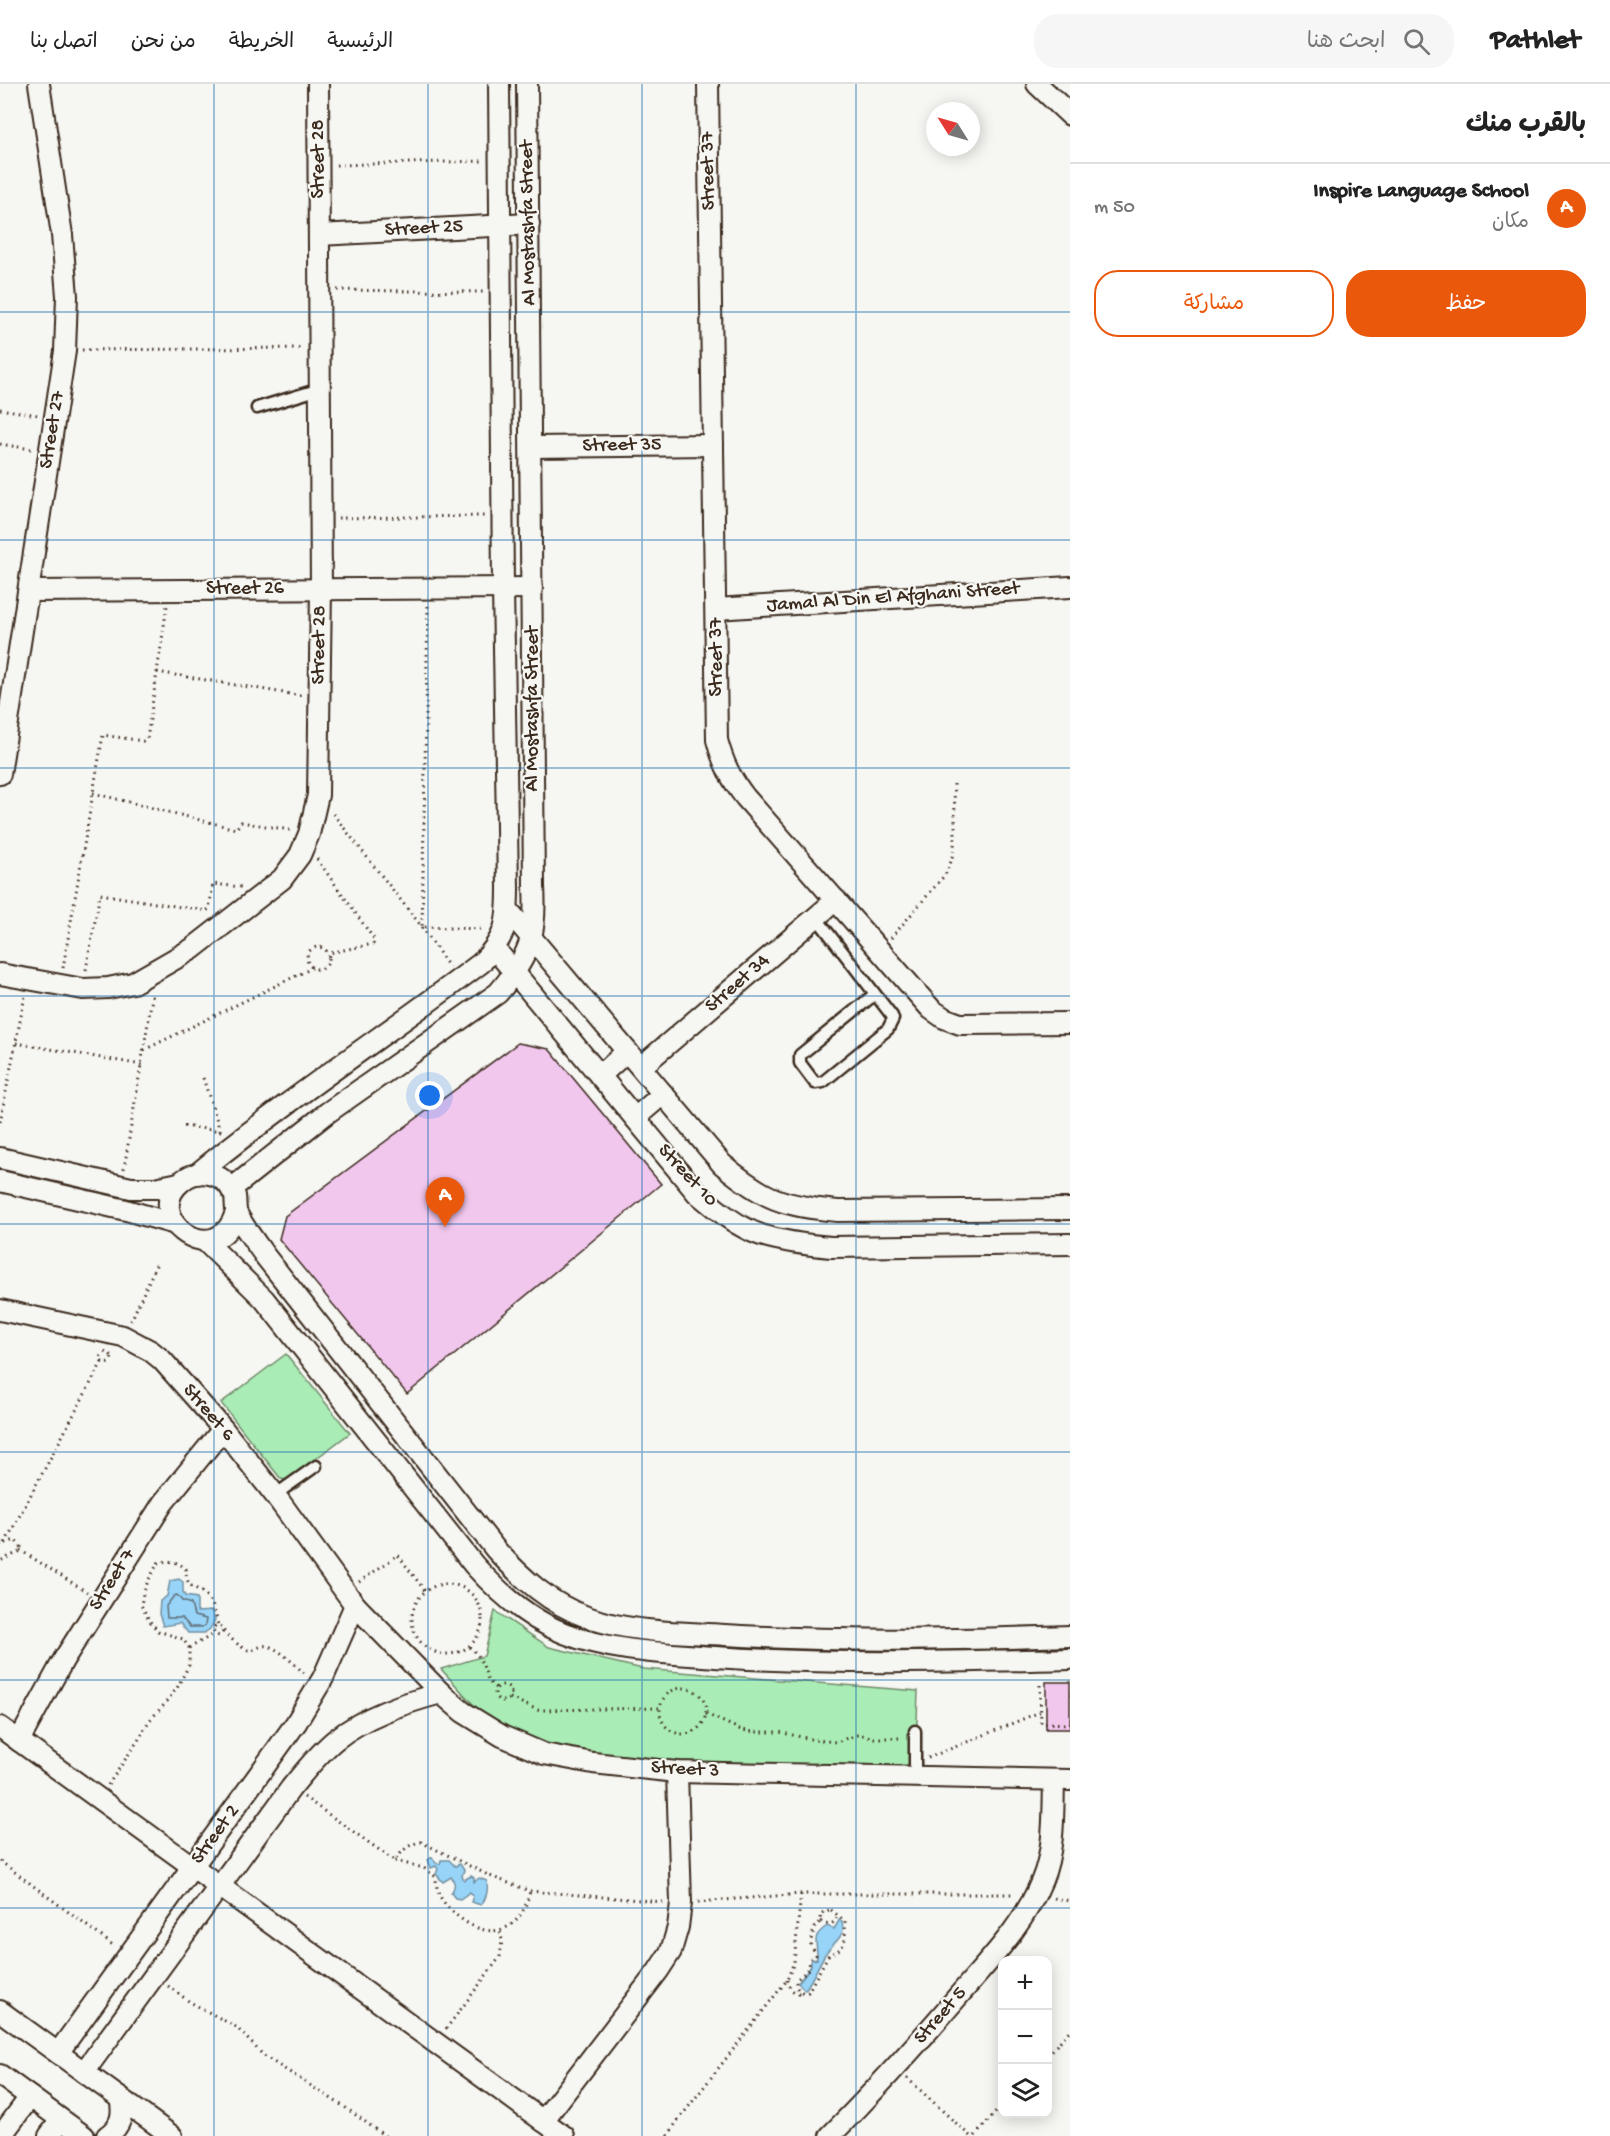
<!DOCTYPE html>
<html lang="ar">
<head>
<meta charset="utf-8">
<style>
  body { margin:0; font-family:"Gochi Hand","Playpen Sans Arabic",sans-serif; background:#f6f6f6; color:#222; direction:rtl }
  .controls { position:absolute; right:18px; bottom:18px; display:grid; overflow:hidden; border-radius:12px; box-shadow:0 3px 15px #0003 }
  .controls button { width:54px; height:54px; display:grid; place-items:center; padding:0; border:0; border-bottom:2px solid #e0e0e0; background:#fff; color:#222; font:30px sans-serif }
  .compass { position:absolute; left:926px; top:18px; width:54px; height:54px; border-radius:50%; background:#fff; box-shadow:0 3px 15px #0003; rotate:307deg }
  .you { position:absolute; left:430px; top:1012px; width:21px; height:21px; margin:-15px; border:4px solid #fff; border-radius:50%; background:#1a73e8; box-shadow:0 0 0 9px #1a73e833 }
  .badge { display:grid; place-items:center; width:39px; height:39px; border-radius:50%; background:#ea580c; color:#fff; font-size:20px; font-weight:700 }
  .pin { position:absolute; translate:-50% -50px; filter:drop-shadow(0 2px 3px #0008) }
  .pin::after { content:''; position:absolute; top:32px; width:21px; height:18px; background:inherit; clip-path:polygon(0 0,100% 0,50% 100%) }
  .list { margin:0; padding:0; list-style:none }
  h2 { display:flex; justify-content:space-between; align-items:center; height:78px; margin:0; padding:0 24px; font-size:26px }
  h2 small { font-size:20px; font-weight:400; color:#767676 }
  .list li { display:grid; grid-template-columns:39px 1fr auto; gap:18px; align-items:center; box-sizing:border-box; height:90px; padding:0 24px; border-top:2px solid #e0e0e0 }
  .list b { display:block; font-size:22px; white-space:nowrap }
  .list p { margin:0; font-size:20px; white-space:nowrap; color:#767676 }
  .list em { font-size:20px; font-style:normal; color:#767676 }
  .actions { display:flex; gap:12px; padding:18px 24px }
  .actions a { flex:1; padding:14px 0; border:2px solid #ea580c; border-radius:24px; text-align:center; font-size:21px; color:#ea580c }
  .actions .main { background:#ea580c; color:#fff }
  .icon { flex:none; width:33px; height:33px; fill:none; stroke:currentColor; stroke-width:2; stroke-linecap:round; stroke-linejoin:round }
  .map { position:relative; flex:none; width:1070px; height:2052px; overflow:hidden; direction:ltr }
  header { display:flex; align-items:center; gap:36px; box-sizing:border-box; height:84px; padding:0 30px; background:#fff; border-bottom:2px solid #e0e0e0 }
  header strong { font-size:28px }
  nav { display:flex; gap:33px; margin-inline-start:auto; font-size:21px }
  .search { width:420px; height:54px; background:#f6f6f6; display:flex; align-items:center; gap:15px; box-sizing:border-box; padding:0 21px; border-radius:24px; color:#767676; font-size:22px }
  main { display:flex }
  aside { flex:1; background:#fff }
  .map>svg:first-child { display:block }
  .green { fill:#a9ecb6; stroke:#728b6a; stroke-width:1.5 }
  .water { fill:#97d4f8; stroke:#7290a1; stroke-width:1.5 }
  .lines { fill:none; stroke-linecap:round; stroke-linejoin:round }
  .shore { stroke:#606e75; stroke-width:1.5 }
  .building { fill:#f2c7ee; stroke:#3b2a1e; stroke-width:1.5 }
  .service-casing { stroke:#3b2a1e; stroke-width:15 }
  .minor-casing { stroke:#3b2a1e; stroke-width:24 }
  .path { stroke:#3b2a1e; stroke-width:3; stroke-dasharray:1.5 4.5; stroke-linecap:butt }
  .service { stroke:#f6f6f2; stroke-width:10 }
  .minor { stroke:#f6f6f2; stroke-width:20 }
  .grid { fill:none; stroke:#1f6fb2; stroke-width:1.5; stroke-opacity:0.55 }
  .labels { text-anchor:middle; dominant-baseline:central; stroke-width:4.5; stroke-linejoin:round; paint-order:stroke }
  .street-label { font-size:20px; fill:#3b2a1e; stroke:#f6f6f2 }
</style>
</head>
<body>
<header>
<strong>Pathlet</strong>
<div class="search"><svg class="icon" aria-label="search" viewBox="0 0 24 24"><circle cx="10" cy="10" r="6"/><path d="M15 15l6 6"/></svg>ابحث هنا</div>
<nav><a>الرئيسية</a><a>الخريطة</a><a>من نحن</a><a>اتصل بنا</a></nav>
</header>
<main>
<aside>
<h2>بالقرب منك<small></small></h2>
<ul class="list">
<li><span class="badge">A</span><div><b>Inspire Language School</b><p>مكان</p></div><em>50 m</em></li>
</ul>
<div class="actions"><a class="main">حفظ</a><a>مشاركة</a></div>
</aside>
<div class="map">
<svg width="1070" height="2052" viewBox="0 0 1070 2052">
  <rect width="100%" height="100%" fill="#f6f6f2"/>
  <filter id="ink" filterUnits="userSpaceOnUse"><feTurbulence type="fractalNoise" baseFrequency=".0167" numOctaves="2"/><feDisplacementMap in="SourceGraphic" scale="12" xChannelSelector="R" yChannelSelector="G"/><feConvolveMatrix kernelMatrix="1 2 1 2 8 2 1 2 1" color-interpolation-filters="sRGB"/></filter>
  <g filter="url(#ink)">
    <g class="green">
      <path d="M286,1270L350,1349L287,1396L281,1395L221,1319Z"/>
      <path d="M495,1527L549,1563L643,1585L918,1607L915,1693L677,1688L502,1652L441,1585L484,1572Z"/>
    </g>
    <g class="water">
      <path d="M179,1495L183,1498V1508L185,1512L197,1514V1528L212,1527L215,1536L210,1545L204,1549H188L180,1539L163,1542L159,1530L160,1517L167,1512L170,1497Z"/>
      <path d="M432,1773L436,1779L440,1780L441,1776H449L455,1782L460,1780L464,1786L462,1792L464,1796L471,1792L474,1794V1798L479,1794L487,1797C488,1807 487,1813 481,1821L471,1818L473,1812L470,1808L460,1815L455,1814L451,1809C455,1803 456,1799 451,1793L443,1798L436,1790L438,1785L436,1782L431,1784L428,1776Z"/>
      <path d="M840,1835C851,1851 830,1860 824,1872C817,1884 813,1895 805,1906L798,1899L811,1882V1876L817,1875C818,1856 810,1854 827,1842L834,1845Z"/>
    </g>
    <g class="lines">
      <path class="shore" d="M177,1511L182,1517L191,1520L194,1532L206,1535L205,1541L202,1543H190L182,1534H167L166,1522L174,1512Z"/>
    </g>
    <g class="building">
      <path d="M518,959L549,965L661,1100L407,1310L279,1155L285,1132Z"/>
      <rect x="1046" y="1598" width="24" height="47"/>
    </g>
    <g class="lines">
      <defs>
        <g id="service">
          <path d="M257,324L320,305"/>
          <path d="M816,833L892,932L893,935L888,945L823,998L815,999L800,979V971L875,910"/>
          <path d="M275,1411L316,1382"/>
          <path d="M915,1647V1693"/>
        </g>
        <g id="minor">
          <path d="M708,0L717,656C723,679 731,695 745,713L931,925L944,934L960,940L1070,939"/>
          <path d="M1037,0L1070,31"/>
          <path d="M319,151L529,140"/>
          <path d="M531,363L713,361"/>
          <path d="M30,507L532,504"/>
          <path d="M716,525L1070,503"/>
          <path d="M0,690L65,267L67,212L62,151L39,0"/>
          <path d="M508,826L722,1080C765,1116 783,1122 838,1127L1070,1125"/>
          <path d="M495,865L697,1109C716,1125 737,1143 761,1151C784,1158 808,1161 831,1163L1070,1160"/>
          <path d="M0,890L83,905L108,904L133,899L192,865L282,795L300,771L309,750L318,711L321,505L318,0"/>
          <path d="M641,983L836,816"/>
          <path d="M600,992L627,967"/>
          <path d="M635,1034L663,1010"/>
          <path d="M0,1074L131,1104H155L179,1099"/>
          <path d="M197,1090C288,1015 387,950 481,879C506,854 508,839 508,804L503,504L499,0"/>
          <path d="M0,1097L126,1126L175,1140"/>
          <path d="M231,1105L327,1029L498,909C530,872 537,851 534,803L527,0"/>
          <path d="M236,1128C217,1191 138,1132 182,1097C200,1082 227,1090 235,1112C236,1118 235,1125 237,1130C245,1145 256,1159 265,1172L496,1466C522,1494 550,1520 587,1533C631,1549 679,1548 725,1551C840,1558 955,1556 1070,1552"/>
          <path d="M204,1156L264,1215L474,1481C499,1509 528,1535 564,1549C612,1568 664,1569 715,1573C833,1581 952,1578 1070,1575"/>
          <path d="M0,1226L123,1252L151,1267L162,1276L223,1345L275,1411L355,1521L441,1609L463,1628L502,1652L544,1670L593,1679L677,1688L1070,1696"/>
          <path d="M0,1643L564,2052"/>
          <path d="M19,1657L64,1575L163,1419L223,1345"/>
          <path d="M0,1927L172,2052"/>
          <path d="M58,1969L296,1639L323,1594L355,1521"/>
          <path d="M84,1988L291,1704C305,1687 318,1670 335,1656C365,1632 404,1619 441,1609"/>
          <path d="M0,1991L84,2052"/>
          <path d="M543,2037L658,1887L671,1867L678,1843L681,1819L677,1688"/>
          <path d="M1,2052L30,2013"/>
          <path d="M49,2052L61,2036"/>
          <path d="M107,2052C121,2042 124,2031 120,2014"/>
          <path d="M830,2052C875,2007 918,1959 960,1910C991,1874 1024,1841 1042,1796C1055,1764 1053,1729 1054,1696"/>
        </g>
      </defs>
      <use href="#service" class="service-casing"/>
      <use href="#minor" class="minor-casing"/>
      <g class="path">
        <path d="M336,81L482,77"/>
        <path d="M337,206L483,208"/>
        <path d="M82,266L303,264"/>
        <path d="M0,325L38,331"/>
        <path d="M0,360L31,365"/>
        <path d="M338,434L484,432"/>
        <path d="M428,522L422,843L483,845"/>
        <path d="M157,588L303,612"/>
        <path d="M93,709L236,745L241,738L290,746"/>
        <path d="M333,730L422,843L449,883"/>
        <path d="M317,775L374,855L373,860L329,869"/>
        <path d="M891,854L944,792C960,770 954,727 954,700"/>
        <circle cx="318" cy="874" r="11"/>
        <path d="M63,884L103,651L143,657L147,655L167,522"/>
        <path d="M86,886L100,810L206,827L209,825L213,800L241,803"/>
        <path d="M16,959L142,981"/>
        <path d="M144,966L312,884"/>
        <path d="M203,994L221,1049"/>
        <path d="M0,1038L25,912"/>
        <path d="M184,1042L221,1047"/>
        <path d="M124,1085L153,908"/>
        <path d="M131,1237L157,1179"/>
        <circle cx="106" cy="1274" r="5.5"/>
        <path d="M5,1459L102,1278"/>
        <path d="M0,1461L15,1456L21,1463L19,1468L0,1477"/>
        <path d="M20,1466L87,1508"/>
        <path d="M359,1498L398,1471L425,1507"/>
        <circle cx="447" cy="1535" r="35"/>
        <path d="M223,1548L219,1552L216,1551L213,1547L215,1542L221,1543C223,1548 242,1566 249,1566C258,1566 261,1559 271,1563C284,1569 294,1580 304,1589"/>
        <path d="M469,1563C489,1578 481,1594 496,1604"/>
        <path d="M189,1564L214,1550"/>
        <circle cx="503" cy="1609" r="8"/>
        <path d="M1040,1601L1041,1639L1070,1640"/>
        <circle cx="683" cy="1627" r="23"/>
        <path d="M510,1614L538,1626L660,1624"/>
        <path d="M706,1630L741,1646L754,1648H779L815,1656L837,1658L855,1651H865L873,1654H901"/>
        <path d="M928,1674L1040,1628"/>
        <path d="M108,1701L139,1655L149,1637L163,1622L177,1604L189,1581V1564L183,1555L158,1547L149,1536L141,1521L143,1510L148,1497L158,1479C170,1476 177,1477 186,1485C186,1508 197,1500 208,1514C214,1522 216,1531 218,1541"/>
        <path d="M304,1713L395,1777C402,1767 408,1760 421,1758L490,1792L530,1807L664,1818"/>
        <path d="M0,1777L114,1862"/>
        <path d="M395,1777L424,1784L436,1793C436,1810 442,1818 454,1829C486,1858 520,1852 530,1807"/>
        <path d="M1054,1814L1070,1817"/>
        <path d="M698,1818L801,1810H1015"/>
        <path d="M831,1826L845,1837C845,1854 848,1865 829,1870L808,1908L804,1909C797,1906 796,1903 796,1896L807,1887L811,1874L816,1871L810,1859L815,1843L821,1837V1831L824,1827Z"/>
        <path d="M821,1837C828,1843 836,1840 837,1831"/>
        <path d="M787,1896C789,1904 793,1910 802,1909"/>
        <path d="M168,1902L190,1918L236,1943L264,1972L346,2024L385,2052"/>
        <path d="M446,1945L500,1873L502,1856L500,1846"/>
        <path d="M1048,1971L1070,1946"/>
        <path d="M907,1994L970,2052"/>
        <path d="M668,2052L676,2039L787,1896L794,1878L801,1810"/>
        <path d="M975,2052L1002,2021"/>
      </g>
      <use href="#service" class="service"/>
      <use href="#minor" class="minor"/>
    </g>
  </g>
  <path class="grid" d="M214,0V2052M428,0V2052M642,0V2052M856,0V2052M0,228H1070M0,456H1070M0,684H1070M0,912H1070M0,1140H1070M0,1368H1070M0,1596H1070M0,1824H1070"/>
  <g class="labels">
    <g class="street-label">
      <text transform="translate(319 75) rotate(-90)">Street 28</text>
      <text transform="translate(709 87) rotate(-91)">Street 37</text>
      <text transform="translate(529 139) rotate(-91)">Al Mostashfa Street</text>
      <text transform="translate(424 145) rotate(-3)">Street 25</text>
      <text transform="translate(53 346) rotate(-81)">Street 27</text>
      <text transform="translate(622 362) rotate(-1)">Street 35</text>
      <text x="245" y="505">Street 26</text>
      <text transform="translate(893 514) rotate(-4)">Jamal Al Din El Afghani Street</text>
      <text transform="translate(320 561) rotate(-89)">Street 28</text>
      <text transform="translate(717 573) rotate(-90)">Street 37</text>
      <text transform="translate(533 625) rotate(-90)">Al Mostashfa Street</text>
      <text transform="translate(738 900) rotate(-41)">Street 34</text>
      <text transform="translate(687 1092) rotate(47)">Street 10</text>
      <text transform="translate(208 1329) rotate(49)">Street 6</text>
      <text transform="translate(113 1496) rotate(-58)">Street 7</text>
      <text transform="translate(685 1686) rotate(3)">Street 3</text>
      <text transform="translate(216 1751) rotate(-54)">Street 2</text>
      <text transform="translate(941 1932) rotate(-49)">Street 5</text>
    </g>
  </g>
</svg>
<div class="controls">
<button>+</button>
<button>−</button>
<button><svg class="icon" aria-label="layers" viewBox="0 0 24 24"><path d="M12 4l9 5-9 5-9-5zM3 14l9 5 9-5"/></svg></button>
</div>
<svg class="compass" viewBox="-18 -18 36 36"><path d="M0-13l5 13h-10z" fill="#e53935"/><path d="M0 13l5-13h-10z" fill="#767676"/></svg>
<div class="you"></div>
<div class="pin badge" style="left:445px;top:1143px">A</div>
</div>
</main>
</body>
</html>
